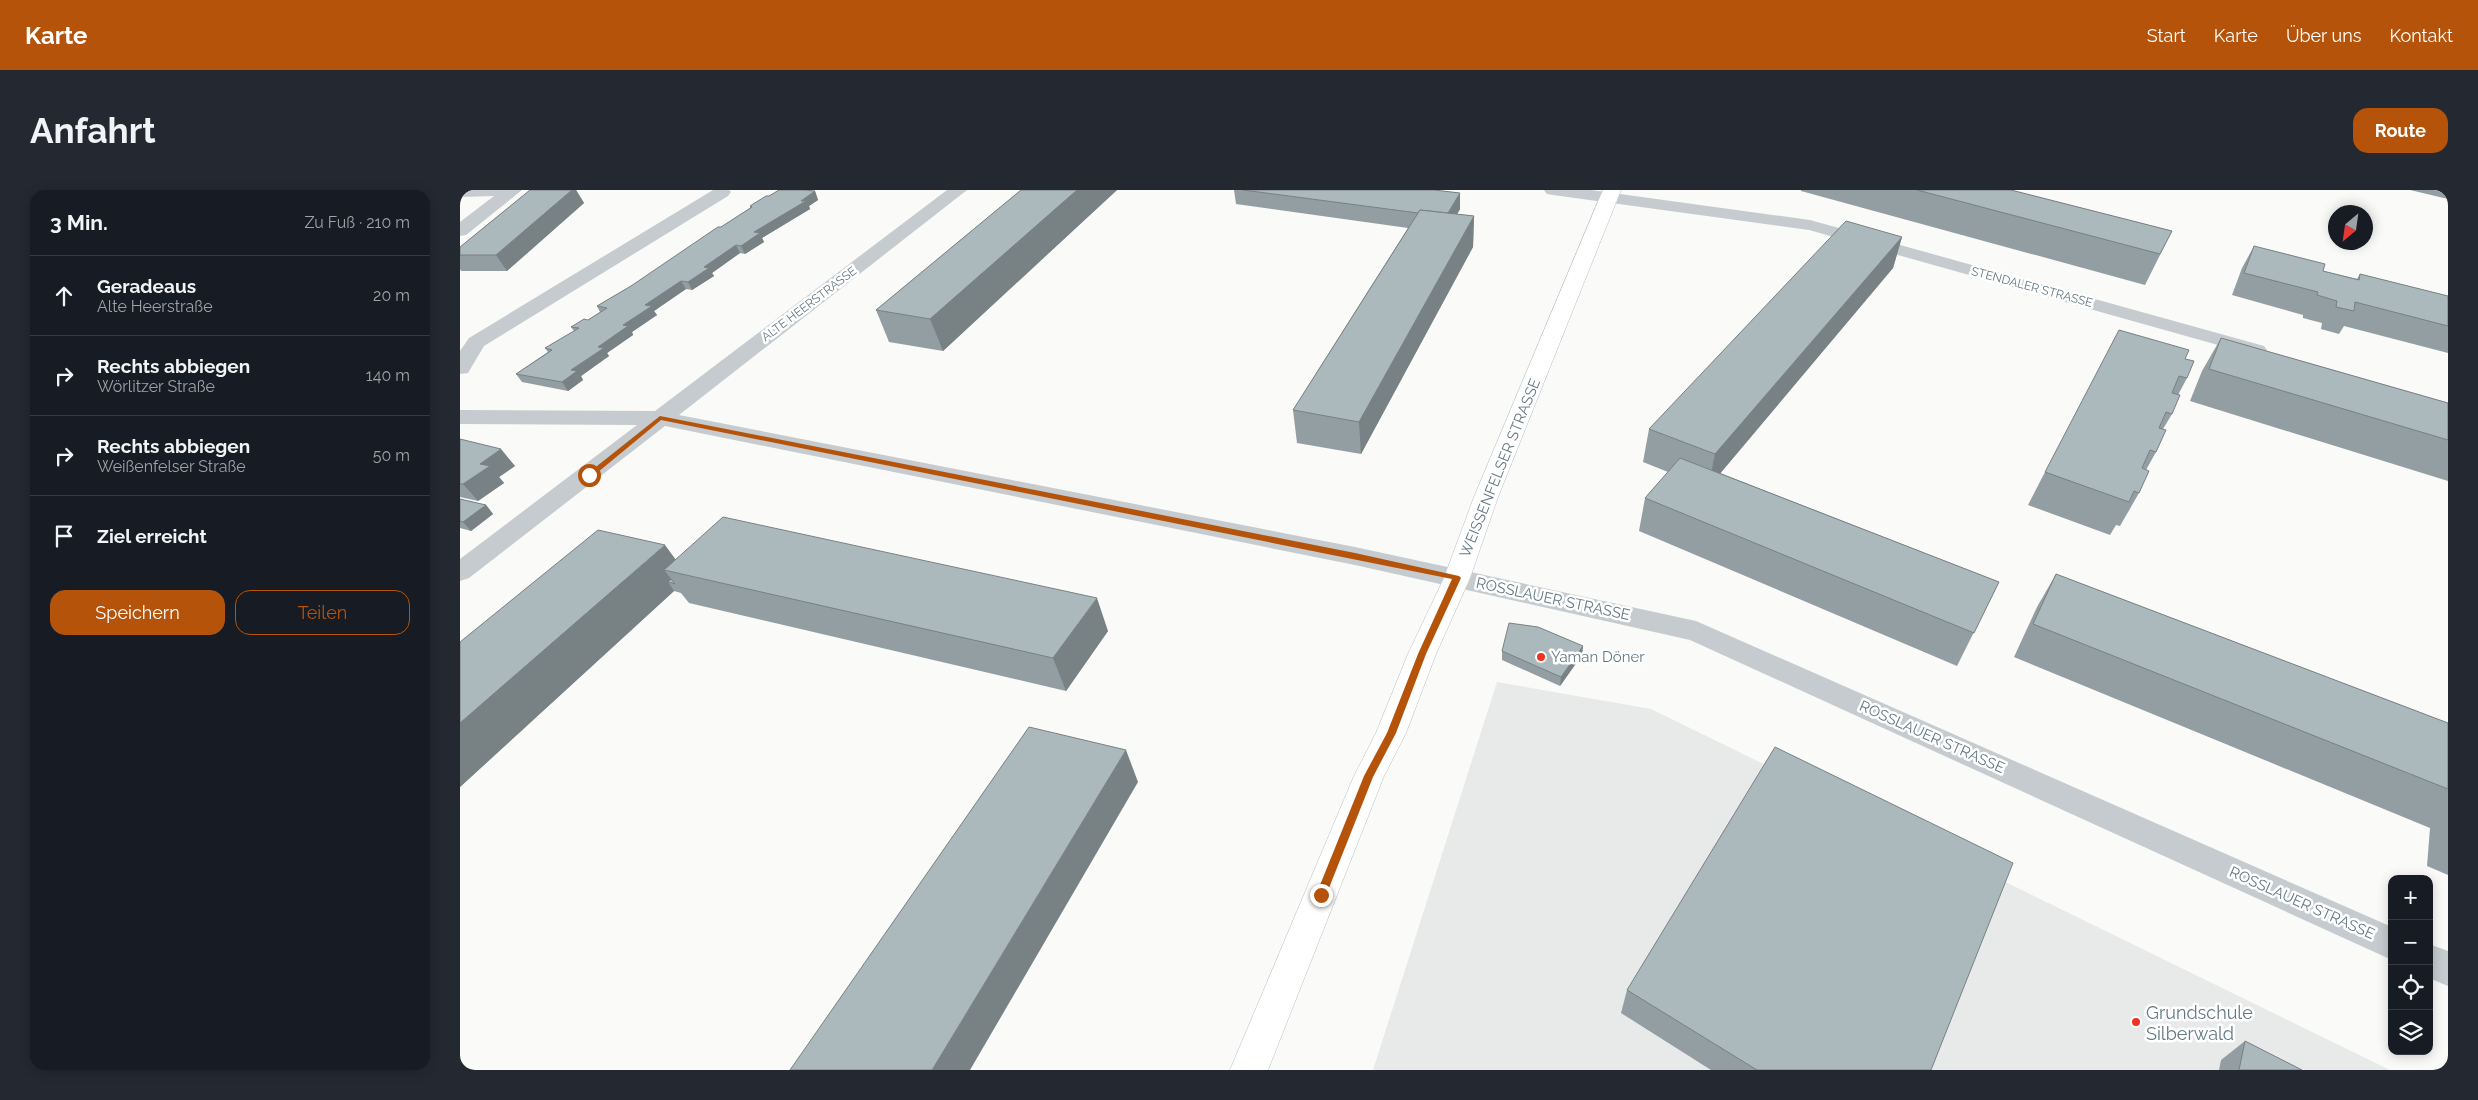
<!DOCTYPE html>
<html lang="de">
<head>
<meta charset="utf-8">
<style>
  body { margin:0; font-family:Raleway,sans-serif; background:#242831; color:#f1f3f6 }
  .controls { position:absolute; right:15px; bottom:15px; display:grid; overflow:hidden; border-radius:10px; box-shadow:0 2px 12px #0003 }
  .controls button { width:45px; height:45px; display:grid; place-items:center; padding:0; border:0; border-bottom:1px solid #363941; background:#171b24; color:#f1f3f6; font:25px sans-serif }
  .compass { position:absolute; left:1868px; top:15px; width:45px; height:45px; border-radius:50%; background:#171b24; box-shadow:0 2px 12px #0003; rotate:209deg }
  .stop { position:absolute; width:15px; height:15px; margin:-11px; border:4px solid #b45309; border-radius:50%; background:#fff }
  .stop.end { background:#b45309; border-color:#fff; box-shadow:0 1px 5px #0008 }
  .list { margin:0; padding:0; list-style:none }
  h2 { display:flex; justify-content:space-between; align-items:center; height:65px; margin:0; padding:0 20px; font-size:21px }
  h2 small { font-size:16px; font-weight:400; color:#9ea1a6 }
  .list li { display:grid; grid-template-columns:32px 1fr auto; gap:15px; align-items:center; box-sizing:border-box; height:80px; padding:0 20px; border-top:1px solid #363941 }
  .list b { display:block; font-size:19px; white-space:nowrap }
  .list p { margin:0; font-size:16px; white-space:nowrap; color:#9ea1a6 }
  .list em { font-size:16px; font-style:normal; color:#9ea1a6 }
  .actions { display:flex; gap:10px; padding:15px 20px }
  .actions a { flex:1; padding:11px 0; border:1px solid #b45309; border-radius:15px; text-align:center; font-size:18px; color:#b45309 }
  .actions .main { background:#b45309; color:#fff }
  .icon { flex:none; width:28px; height:28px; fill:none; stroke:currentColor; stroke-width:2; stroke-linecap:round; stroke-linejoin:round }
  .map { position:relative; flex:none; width:1988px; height:880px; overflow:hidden; border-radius:15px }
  header { display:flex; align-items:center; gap:30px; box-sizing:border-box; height:70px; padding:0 25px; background:#b45309; color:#fff }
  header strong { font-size:24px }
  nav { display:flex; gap:28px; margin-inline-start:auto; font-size:18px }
  .intro { display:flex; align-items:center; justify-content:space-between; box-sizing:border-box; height:120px; padding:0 30px }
  h1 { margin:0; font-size:35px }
  .button { padding:12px 22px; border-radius:15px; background:#b45309; color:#fff; font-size:18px; font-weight:700 }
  main { display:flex; gap:30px; padding:0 30px }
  aside { flex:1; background:#171b24; border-radius:15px; box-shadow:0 2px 12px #0003 }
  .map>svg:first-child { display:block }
  .built { fill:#e8eae9 }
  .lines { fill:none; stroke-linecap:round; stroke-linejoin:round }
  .secondary-casing { stroke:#b7bfc3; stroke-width:1 }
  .street { fill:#c5cbce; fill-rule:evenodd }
  .secondary { fill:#fff; fill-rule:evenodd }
  .wall { fill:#939ea2 }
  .shaded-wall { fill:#788184 }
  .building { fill:#abb8bc; stroke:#788184 }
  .route { fill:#b45309 }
  .poi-dot { fill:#f23220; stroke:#fff; stroke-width:2 }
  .labels { text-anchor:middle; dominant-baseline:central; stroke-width:5; stroke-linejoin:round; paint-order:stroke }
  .far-street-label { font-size:12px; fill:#637a85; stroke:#fff }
  .street-label { font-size:15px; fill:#637a85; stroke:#fff }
  .poi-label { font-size:15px; fill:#637a85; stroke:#fff; text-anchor:start }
  .near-poi-label { font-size:18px; fill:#637a85; stroke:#fff; text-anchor:start }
</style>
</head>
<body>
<header>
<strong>Karte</strong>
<nav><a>Start</a><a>Karte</a><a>Über uns</a><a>Kontakt</a></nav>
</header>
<div class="intro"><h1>Anfahrt</h1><a class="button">Route</a></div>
<main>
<aside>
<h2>3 Min.<small>Zu Fuß · 210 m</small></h2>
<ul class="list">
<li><svg class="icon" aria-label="ahead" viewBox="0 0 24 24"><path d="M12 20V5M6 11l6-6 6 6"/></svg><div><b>Geradeaus</b><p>Alte Heerstraße</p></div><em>20 m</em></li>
<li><svg class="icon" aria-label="right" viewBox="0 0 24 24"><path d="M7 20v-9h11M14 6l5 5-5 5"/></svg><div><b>Rechts abbiegen</b><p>Wörlitzer Straße</p></div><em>140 m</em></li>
<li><svg class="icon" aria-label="right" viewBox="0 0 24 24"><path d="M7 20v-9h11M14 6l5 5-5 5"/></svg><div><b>Rechts abbiegen</b><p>Weißenfelser Straße</p></div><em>50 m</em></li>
<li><svg class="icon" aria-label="arrive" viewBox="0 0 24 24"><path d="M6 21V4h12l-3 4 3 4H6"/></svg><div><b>Ziel erreicht</b></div></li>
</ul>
<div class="actions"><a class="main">Speichern</a><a>Teilen</a></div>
</aside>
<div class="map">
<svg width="1988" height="880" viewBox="0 0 1988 880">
  <rect width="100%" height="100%" fill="#fafaf8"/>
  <path class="built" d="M1037,492L1191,519L1930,880H913Z"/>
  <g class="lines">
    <defs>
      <path id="secondary" d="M1143,0H1161L1038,307L1010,388L976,464L946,543L924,586L808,880H770L894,586L916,543L948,464L984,388L1014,307Z"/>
    </defs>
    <use href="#secondary" class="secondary-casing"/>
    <g class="street">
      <path d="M0,0H62L6,45L0,46V32L34,6L0,7Z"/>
      <path d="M253,0H269L271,2L268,6L24,156L8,183L0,184V161L9,148Z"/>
      <path d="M487,0H507L219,225L895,357L1236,431L1932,737V770L1230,450L895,375L205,236L9,388L0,391V369L177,235L0,234V220L195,221Z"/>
      <path d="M1084,0H1131L1350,30L1804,156L1807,160L1804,164L1797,166L1790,164L1349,40L1093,5L1087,4Z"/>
      <path d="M1969,754L1988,761V796L1969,788Z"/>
    </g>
    <use href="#secondary" class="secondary"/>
  </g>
  <g class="wall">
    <path d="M70,0H116L124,13L47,81H1L0,79V57Z"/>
    <path d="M561,0H657L483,161L429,152L416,120Z"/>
    <path d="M774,0H974L1000,3V19L997,24L1014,26L1013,57L901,264L837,253L833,220L948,38L776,14Z"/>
    <path d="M1341,0H1551L1712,41L1685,95L1341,1Z"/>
    <path d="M1950,0H1988V9Z"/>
    <path d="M355,1L358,10L349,16L350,19L302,48L304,52L285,64L280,63L252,83L254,86L232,100L226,99L194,121L197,125L172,142L173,145L147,163L149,166L121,186L123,190L108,201L62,192L56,184L88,162L85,158L114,141L111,137L128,130L140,122L137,116L171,96L290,18V16L309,6Z"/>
    <path d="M1442,47L1433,78L1260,283L1539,392L1497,476L1179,341L1185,308L1208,282L1183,272L1189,239Z"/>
    <path d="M1794,56L1863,81L1897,89L1900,84L1988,106V163L1884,136L1879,144L1861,139L1862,133L1843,128V125L1772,105L1782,78Z"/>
    <path d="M1761,148L1988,213V291L1730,211L1742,181Z"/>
    <path d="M1725,169L1727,188L1718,205L1712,224L1703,239L1696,262L1686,280L1679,303L1660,336L1656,335L1650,345L1568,315L1585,282Z"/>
    <path d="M0,249L55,276L39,287L44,293L18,311L0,307Z"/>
    <path d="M0,309L26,315L33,324L11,341L0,338Z"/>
    <path d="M216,369L648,441L606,501L229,413L221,403L214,401L0,597V452Z"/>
    <path d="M1596,384L1988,533V685L1967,676L1970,638L1554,467L1577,417Z"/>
    <path d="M1123,456L1122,465L1100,496L1042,470V461Z"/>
    <path d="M1167,800L1471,880H1251L1161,823Z"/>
    <path d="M1785,851L1842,880H1759L1761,870Z"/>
  </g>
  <g class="shaded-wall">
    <path d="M112,0H116L124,13L47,81L36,65Z"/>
    <path d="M617,0H657L483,161L470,129Z"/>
    <path d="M355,1L358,10L349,16L350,19L302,48L304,52L285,64L281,56L294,42Z"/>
    <path d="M1000,3V19L986,43V27Z"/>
    <path d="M1014,26L1013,57L901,264L899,232Z"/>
    <path d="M1442,47L1433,78L1248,298L1255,264Z"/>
    <path d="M276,55L280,63L252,83L254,86L232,100L228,92L244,77Z"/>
    <path d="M221,91L226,99L194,121L197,125L172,142L173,145L147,163L149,166L121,186L123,190L108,201L102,192L111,180L163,135L185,115Z"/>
    <path d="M41,259L55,276L39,287L44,293L18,311L3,294L20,274Z"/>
    <path d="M26,315L33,324L11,341L3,332Z"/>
    <path d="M205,355L227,385L204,380L215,394L208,392L214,401L0,597V533Z"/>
    <path d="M637,408L648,441L606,501L593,468Z"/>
    <path d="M1123,456L1122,465L1100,496L1101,487Z"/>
    <path d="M666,560L678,592L510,880H472Z"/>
  </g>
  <g class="building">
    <path d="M70,0H112L36,65H0V57Z"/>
    <path d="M319,0H345L355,1L341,11H346L294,42L300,43L281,56L276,55L244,77L249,78L228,92L221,91L185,115L192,116L163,135L168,136L138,157L144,158L111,180L117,181L102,192L56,184L92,160L85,158L119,138L111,137L124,129L128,130L147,118L137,116L171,96L249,43L258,37H261L292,17L290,16L306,6H309Z"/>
    <path d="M561,0H617L470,129L416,120Z"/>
    <path d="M783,0H974L1000,3L988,23L960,20L958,23Z"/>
    <path d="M1457,0H1551L1712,41L1700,64Z"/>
    <path d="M960,20L1014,26L899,232L833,220Z"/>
    <path d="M1386,31L1442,47L1255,264L1189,239Z"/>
    <path d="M1794,56L1865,74L1863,81L1899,90L1900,84L1988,106V136L1895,112L1894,121L1876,117L1877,111L1857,105L1858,102L1784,83Z"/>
    <path d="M1659,140L1729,160L1725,169L1734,171L1727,188L1719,186L1712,203L1720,205L1712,224L1706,222L1699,238L1706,240L1696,262L1690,260L1682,278L1689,281L1679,303L1674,301L1669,312L1585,282Z"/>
    <path d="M1761,148L1988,213V250L1749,179Z"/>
    <path d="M0,249L41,259L20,274L30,276L3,294H0Z"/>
    <path d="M1220,268L1539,392L1514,443L1185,308Z"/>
    <path d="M0,309L26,315L3,332L0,331Z"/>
    <path d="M263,327L637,408L593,468L204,380Z"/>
    <path d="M138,340L205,355L0,533V452Z"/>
    <path d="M1596,384L1988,533V599L1573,434Z"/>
    <path d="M211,389L215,394L208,392Z"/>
    <path d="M1049,433L1078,437L1123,456L1101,487L1042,461Z"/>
    <path d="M569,537L666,560L472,880H330Z"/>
    <path d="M1315,557L1553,673L1471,880H1297L1167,800Z"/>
    <path d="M1785,851L1842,880H1779Z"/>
  </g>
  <path class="route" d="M200,226L895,363L999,386L1001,388L966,464L936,543L913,587L865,708H858L856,705L904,586L927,543L958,464L992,389L201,230L132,287H127V284Z"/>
  <g class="poi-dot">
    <circle cx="1081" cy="467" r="5"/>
    <circle cx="1676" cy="832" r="5"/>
  </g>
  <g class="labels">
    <g class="far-street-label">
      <text transform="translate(1572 97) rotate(15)">STENDALER STRASSE</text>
      <text transform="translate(349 114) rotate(-37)">ALTE HEERSTRASSE</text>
    </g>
    <g class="street-label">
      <text transform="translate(1040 278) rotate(-68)">WEISSENFELSER STRASSE</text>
      <text transform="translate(1093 409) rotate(12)">ROSSLAUER STRASSE</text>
      <text transform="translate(1472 547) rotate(24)">ROSSLAUER STRASSE</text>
      <text transform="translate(1842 713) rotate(24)">ROSSLAUER STRASSE</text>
    </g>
    <g class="poi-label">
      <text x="1091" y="467">Yaman Döner</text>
    </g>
    <g class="near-poi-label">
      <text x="1686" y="822">Grundschule<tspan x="1686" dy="21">Silberwald</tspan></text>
    </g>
  </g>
</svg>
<div class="controls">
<button>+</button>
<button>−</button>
<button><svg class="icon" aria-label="locate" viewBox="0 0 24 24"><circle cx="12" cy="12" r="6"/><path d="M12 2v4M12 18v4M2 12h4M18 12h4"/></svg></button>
<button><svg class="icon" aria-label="layers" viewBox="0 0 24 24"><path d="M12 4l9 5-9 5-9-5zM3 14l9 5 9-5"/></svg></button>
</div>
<svg class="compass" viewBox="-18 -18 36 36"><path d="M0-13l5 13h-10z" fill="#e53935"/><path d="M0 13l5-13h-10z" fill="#9ea1a6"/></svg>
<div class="stop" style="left:129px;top:285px"></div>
<div class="stop end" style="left:861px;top:705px"></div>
</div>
</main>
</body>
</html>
